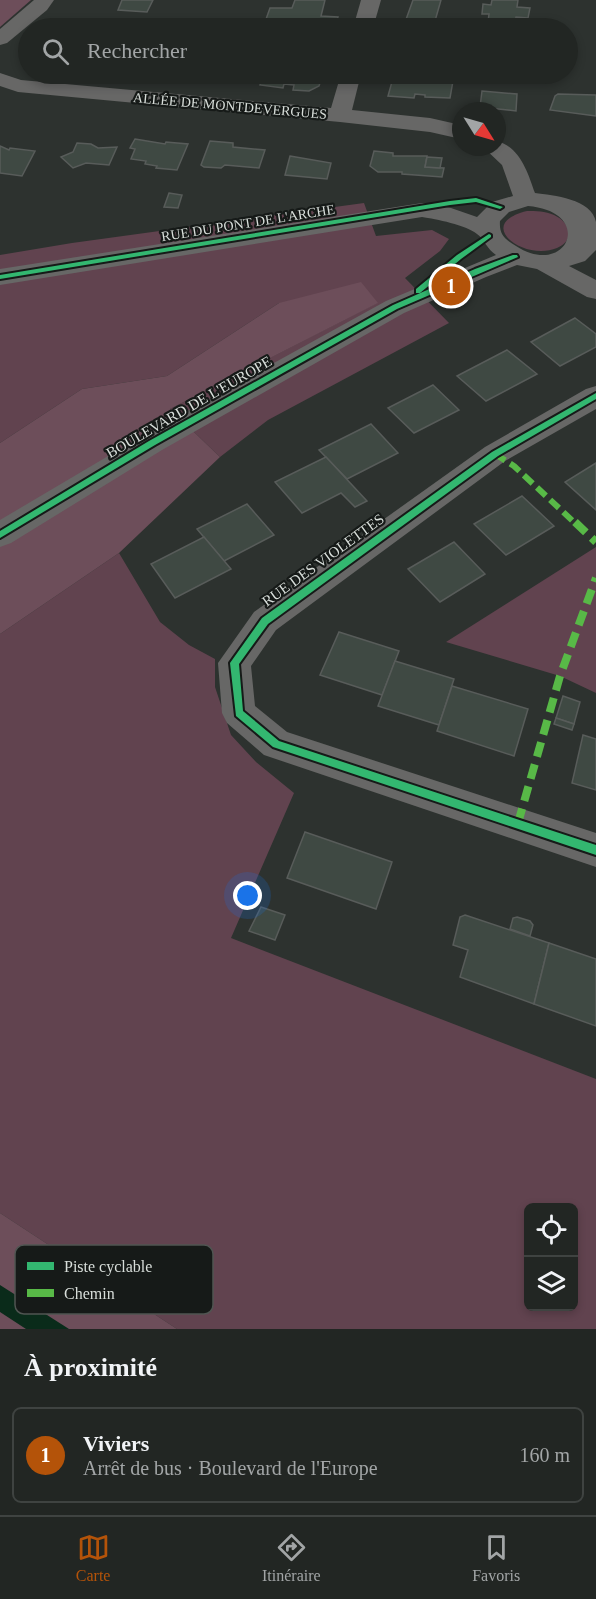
<!DOCTYPE html>
<html lang="fr">
<head>
<meta charset="utf-8">
<style>
  body { margin:0; font-family:"Times New Roman",serif; background:#2e3230; color:#f1f3f6 }
  .controls { position:absolute; right:18px; bottom:18px; display:grid; overflow:hidden; border-radius:9px; box-shadow:0 3px 9px #0003 }
  .controls button { width:54px; height:54px; display:grid; place-items:center; padding:0; border:0; border-bottom:2px solid #3f4341; background:#222623; color:#f1f3f6; font:30px sans-serif }
  .compass { position:absolute; left:452px; top:102px; width:54px; height:54px; border-radius:50%; background:#222623; box-shadow:0 3px 9px #0003; rotate:127deg }
  .you { position:absolute; left:248px; top:896px; width:21px; height:21px; margin:-15px; border:4px solid #fff; border-radius:50%; background:#1a73e8; box-shadow:0 0 0 9px #1a73e833 }
  .badge { display:grid; place-items:center; width:39px; height:39px; border-radius:50%; background:#b45309; color:#fff; font-size:20px; font-weight:700 }
  .pin { position:absolute; translate:-50% -50%; border:3px solid #fff; box-shadow:0 2px 6px #0006 }
  .list { margin:0; padding:0; list-style:none }
  h2 { display:flex; justify-content:space-between; align-items:center; height:78px; margin:0; padding:0 24px; font-size:26px }
  h2 small { font-size:20px; font-weight:400; color:#a2a5a6 }
  .list li { display:grid; grid-template-columns:39px 1fr auto; gap:18px; align-items:center; box-sizing:border-box; height:96px; margin:0 12px 12px; padding:0 12px; border:2px solid #3f4341; border-radius:9px }
  .list b { display:block; font-size:22px; white-space:nowrap }
  .list p { margin:0; font-size:20px; white-space:nowrap; color:#a2a5a6 }
  .list em { font-size:20px; font-style:normal; color:#a2a5a6 }
  .icon { flex:none; width:33px; height:33px; fill:none; stroke:currentColor; stroke-width:2; stroke-linecap:round; stroke-linejoin:round }
  .map { position:relative; flex:none; width:596px; height:1329px; overflow:hidden }
  .search { position:absolute; background:#222623; box-shadow:0 3px 9px #0003; left:18px; right:18px; top:18px; height:66px; display:flex; align-items:center; gap:15px; box-sizing:border-box; padding:0 21px; border-radius:33px; color:#a2a5a6; font-size:22px }
  .sheet { height:186px; background:#222623 }
  nav { display:flex; justify-content:space-around; align-items:center; box-sizing:border-box; height:84px; border-top:2px solid #3f4341; background:#222623; font-size:16px; color:#a2a5a6 }
  nav a { display:grid; justify-items:center; gap:3px }
  nav .on { color:#b45309 }
  .map>svg:first-child { display:block }
  .green { fill:#61434f; fill-rule:evenodd }
  .forest { fill:#6d4e5a }
  .water { fill:#0a2b1a }
  .building { fill:#3f4943; stroke:#585c5a; stroke-width:1.5 }
  .lines { fill:none; stroke-linecap:round; stroke-linejoin:round }
  .minor { fill:#676766; fill-rule:evenodd }
  .quiet-far1 { stroke:#58b947; stroke-width:6; stroke-dasharray:12 6; stroke-linecap:butt }
  .quiet { stroke:#58b947; stroke-width:8; stroke-dasharray:15 8; stroke-linecap:butt }
  .cycleway-casing { stroke:#161a18; stroke-width:4 }
  .cycleway { fill:#33b770; fill-rule:evenodd }
  .labels { text-anchor:middle; dominant-baseline:central; stroke-width:4.5; stroke-linejoin:round; paint-order:stroke }
  .far-street-label { font-size:14px; fill:#d8deda; stroke:#161a18 }
  .street-label { font-size:15px; fill:#d8deda; stroke:#161a18 }
  .key { fill:#161a18; stroke:#505552; stroke-width:1.5 }
  .key-label { font-size:16px; fill:#d8deda }
</style>
</head>
<body>
<div class="map">
<svg width="596" height="1329" viewBox="0 0 596 1329">
  <rect width="100%" height="100%" fill="#2d322f"/>
  <g class="green">
    <path d="M364,203L376,236L432,230L449,239L440,251L405,278L449,323L268,420L220,457L170,409L377,303H279L167,376L82,389L0,443V255L72,243Z"/>
    <path d="M527,211C536,211 545,211 554,215C570,222 576,240 557,248C524,262 473,224 527,211Z"/>
    <path d="M596,547V693L560,676L446,642Z"/>
    <path d="M119,553L160,622L189,645L215,659V687L231,735L256,762L294,793L231,938L596,1079V1329H177L0,1213V634ZM528,1208H574V1306H528Z"/>
  </g>
  <g class="forest">
    <path d="M0,0H31L0,27Z"/>
    <path d="M361,282L378,303L170,409L220,457L119,553L0,634V443L82,389L167,376L279,303Z"/>
    <path d="M0,1213L177,1329H0Z"/>
  </g>
  <path class="water" d="M0,1285L69,1329H26L0,1312Z"/>
  <g class="building">
    <path d="M122,0H153L147,12L118,10Z"/>
    <path d="M295,0H325L321,16L338,17L335,28L265,22L270,8H292Z"/>
    <path d="M413,0H441L433,28L404,25Z"/>
    <path d="M492,0H518L517,7L530,8L528,18L516,17L514,24L488,22L489,14H482L483,4L491,5Z"/>
    <path d="M197,74H245L241,82L196,77Z"/>
    <path d="M264,74H323L319,86L309,91L293,90L294,85L284,84L283,88L260,85Z"/>
    <path d="M418,74H441V80L453,81L450,98L425,97V95L415,94L414,98L388,96L393,78L417,80Z"/>
    <path d="M482,91L517,94L516,111L480,107Z"/>
    <path d="M558,94L596,95V116L550,110L555,96Z"/>
    <path d="M135,139L165,144L166,142L188,144L177,170L156,168L157,166L145,164L146,161L131,159L135,149L130,148Z"/>
    <path d="M210,141L233,143V147L265,150L259,168L225,165L221,168L204,167L201,165Z"/>
    <path d="M77,143L91,144L98,148L117,147L109,165L86,163L73,168L61,157L73,152Z"/>
    <path d="M0,146L9,150L10,148L35,151L22,176L0,173Z"/>
    <path d="M374,151L393,153V156H427L425,167L444,168L442,177L402,174V172H378L370,166Z"/>
    <path d="M290,156L331,163L327,179L285,175Z"/>
    <path d="M427,157L442,158L440,168L425,167Z"/>
    <path d="M169,193L182,195L178,208L164,207Z"/>
    <path d="M575,318L596,334V347L560,366L531,342Z"/>
    <path d="M507,350L537,374L486,401L457,376Z"/>
    <path d="M433,385L459,410L414,433L388,408Z"/>
    <path d="M371,424L398,453L347,479L319,450Z"/>
    <path d="M326,457L367,501L355,507L341,493L302,513L275,482Z"/>
    <path d="M596,463V510L565,482Z"/>
    <path d="M522,496L554,526L506,555L474,524Z"/>
    <path d="M247,504L274,535L224,561L197,529Z"/>
    <path d="M204,537L231,569L175,598L151,564Z"/>
    <path d="M454,542L485,574L440,602L408,569Z"/>
    <path d="M339,632L399,651L382,695L320,675Z"/>
    <path d="M395,661L454,679L439,725L378,706Z"/>
    <path d="M452,686L528,709L514,756L437,731Z"/>
    <path d="M563,696L580,702L574,724L556,718Z"/>
    <path d="M556,718L574,724L572,730L554,724Z"/>
    <path d="M583,735L596,739V790L572,783Z"/>
    <path d="M305,832L392,862L376,909L287,878Z"/>
    <path d="M261,907L285,915L275,940L249,931Z"/>
    <path d="M465,915L549,943L534,1004L460,977L468,950L453,945L460,917Z"/>
    <path d="M517,917L530,921L533,925L530,936L510,929L513,918Z"/>
    <path d="M549,943L596,959V1026L534,1004Z"/>
  </g>
  <g class="lines">
    <g class="minor">
      <path d="M34,0H54L47,10L7,43L0,45V29Z"/>
      <path d="M361,0H381L373,28H353Z"/>
      <path d="M0,73L21,80L331,108L341,74H361L352,110L430,118L461,125V139L430,132L340,122L18,92L0,86Z"/>
      <path d="M497,141C520,147 528,173 535,193C553,195 592,199 596,222C596,231 596,241 596,250L585,261L569,266L596,280V299L587,297L537,269L517,265L486,277L404,313L162,450L11,543L0,547V520L142,436L386,301L496,255C487,249 484,239 477,234C466,225 436,219 422,217L0,285V269L422,203L451,208L477,217L492,202L513,196L502,165L483,147H497ZM528,206C596,212 567,279 516,246C504,239 499,234 500,221L509,212Z"/>
      <path d="M596,386V409L505,461L276,630L251,666L255,706L287,732L596,833V867L264,755L227,723L222,713L218,663L254,612L485,447L586,389Z"/>
    </g>
    <path class="quiet-far1" d="M495,454L514,466L576,524"/>
    <g class="quiet">
      <path d="M575,522L596,542"/>
      <path d="M518,823L560,676L596,578"/>
    </g>
    <defs>
      <g id="cycleway">
        <path d="M476,198L503,207L500,209L476,202L450,205L0,279V275L450,201Z"/>
        <path d="M489,234L491,235V237L461,259L420,293H416V289L457,255Z"/>
        <path d="M513,255H517L518,257L397,309L155,445L0,538V531L149,441L393,305L475,269Z"/>
        <path d="M596,393V399L498,456L268,624L239,664L243,711L279,741L596,845V855L273,747L236,716L230,663L262,618L492,452Z"/>
      </g>
    </defs>
    <use href="#cycleway" class="cycleway-casing"/>
    <use href="#cycleway" class="cycleway"/>
  </g>
  <g class="labels">
    <g class="far-street-label">
      <text transform="translate(230 106) rotate(5)">ALLÉE DE MONTDEVERGUES</text>
      <text transform="translate(248 223) rotate(-9)">RUE DU PONT DE L'ARCHE</text>
    </g>
    <g class="street-label">
      <text transform="translate(189 407) rotate(-30)">BOULEVARD DE L'EUROPE</text>
      <text transform="translate(323 560) rotate(-36)">RUE DES VIOLETTES</text>
    </g>
  </g>
  <rect x="15" y="1245" width="198" height="69" rx="9" class="key"/>
  <rect x="27" y="1262" width="27" height="8" fill="#33b770"/>
  <rect x="27" y="1289" width="27" height="8" fill="#58b947"/>
  <g class="key-label">
    <text x="64" y="1272">Piste cyclable</text>
    <text x="64" y="1299">Chemin</text>
  </g>
</svg>
<div class="controls">
<button><svg class="icon" aria-label="locate" viewBox="0 0 24 24"><circle cx="12" cy="12" r="6"/><path d="M12 2v4M12 18v4M2 12h4M18 12h4"/></svg></button>
<button><svg class="icon" aria-label="layers" viewBox="0 0 24 24"><path d="M12 4l9 5-9 5-9-5zM3 14l9 5 9-5"/></svg></button>
</div>
<svg class="compass" viewBox="-18 -18 36 36"><path d="M0-13l5 13h-10z" fill="#e53935"/><path d="M0 13l5-13h-10z" fill="#a2a5a6"/></svg>
<div class="you"></div>
<div class="pin badge" style="left:451px;top:286px">1</div>
<div class="search"><svg class="icon" aria-label="search" viewBox="0 0 24 24"><circle cx="10" cy="10" r="6"/><path d="M15 15l6 6"/></svg>Rechercher</div>
</div>
<section class="sheet">
<h2>À proximité<small></small></h2>
<ul class="list">
<li><span class="badge">1</span><div><b>Viviers</b><p>Arrêt de bus · Boulevard de l'Europe</p></div><em>160 m</em></li>
</ul>
</section>
<nav>
<a class="on"><svg class="icon" aria-label="map" viewBox="0 0 24 24"><path d="M3 6l6-2 6 2 6-2v14l-6 2-6-2-6 2zM9 4v14M15 6v14"/></svg>Carte</a>
<a><svg class="icon" aria-label="directions" viewBox="0 0 24 24"><path d="M12 3l9 9-9 9-9-9zM9 14v-3h6M13 9l2 2-2 2"/></svg>Itinéraire</a>
<a><svg class="icon" aria-label="saved" viewBox="0 0 24 24"><path d="M7 4h10v16l-5-4-5 4z"/></svg>Favoris</a>
</nav>
</body>
</html>
